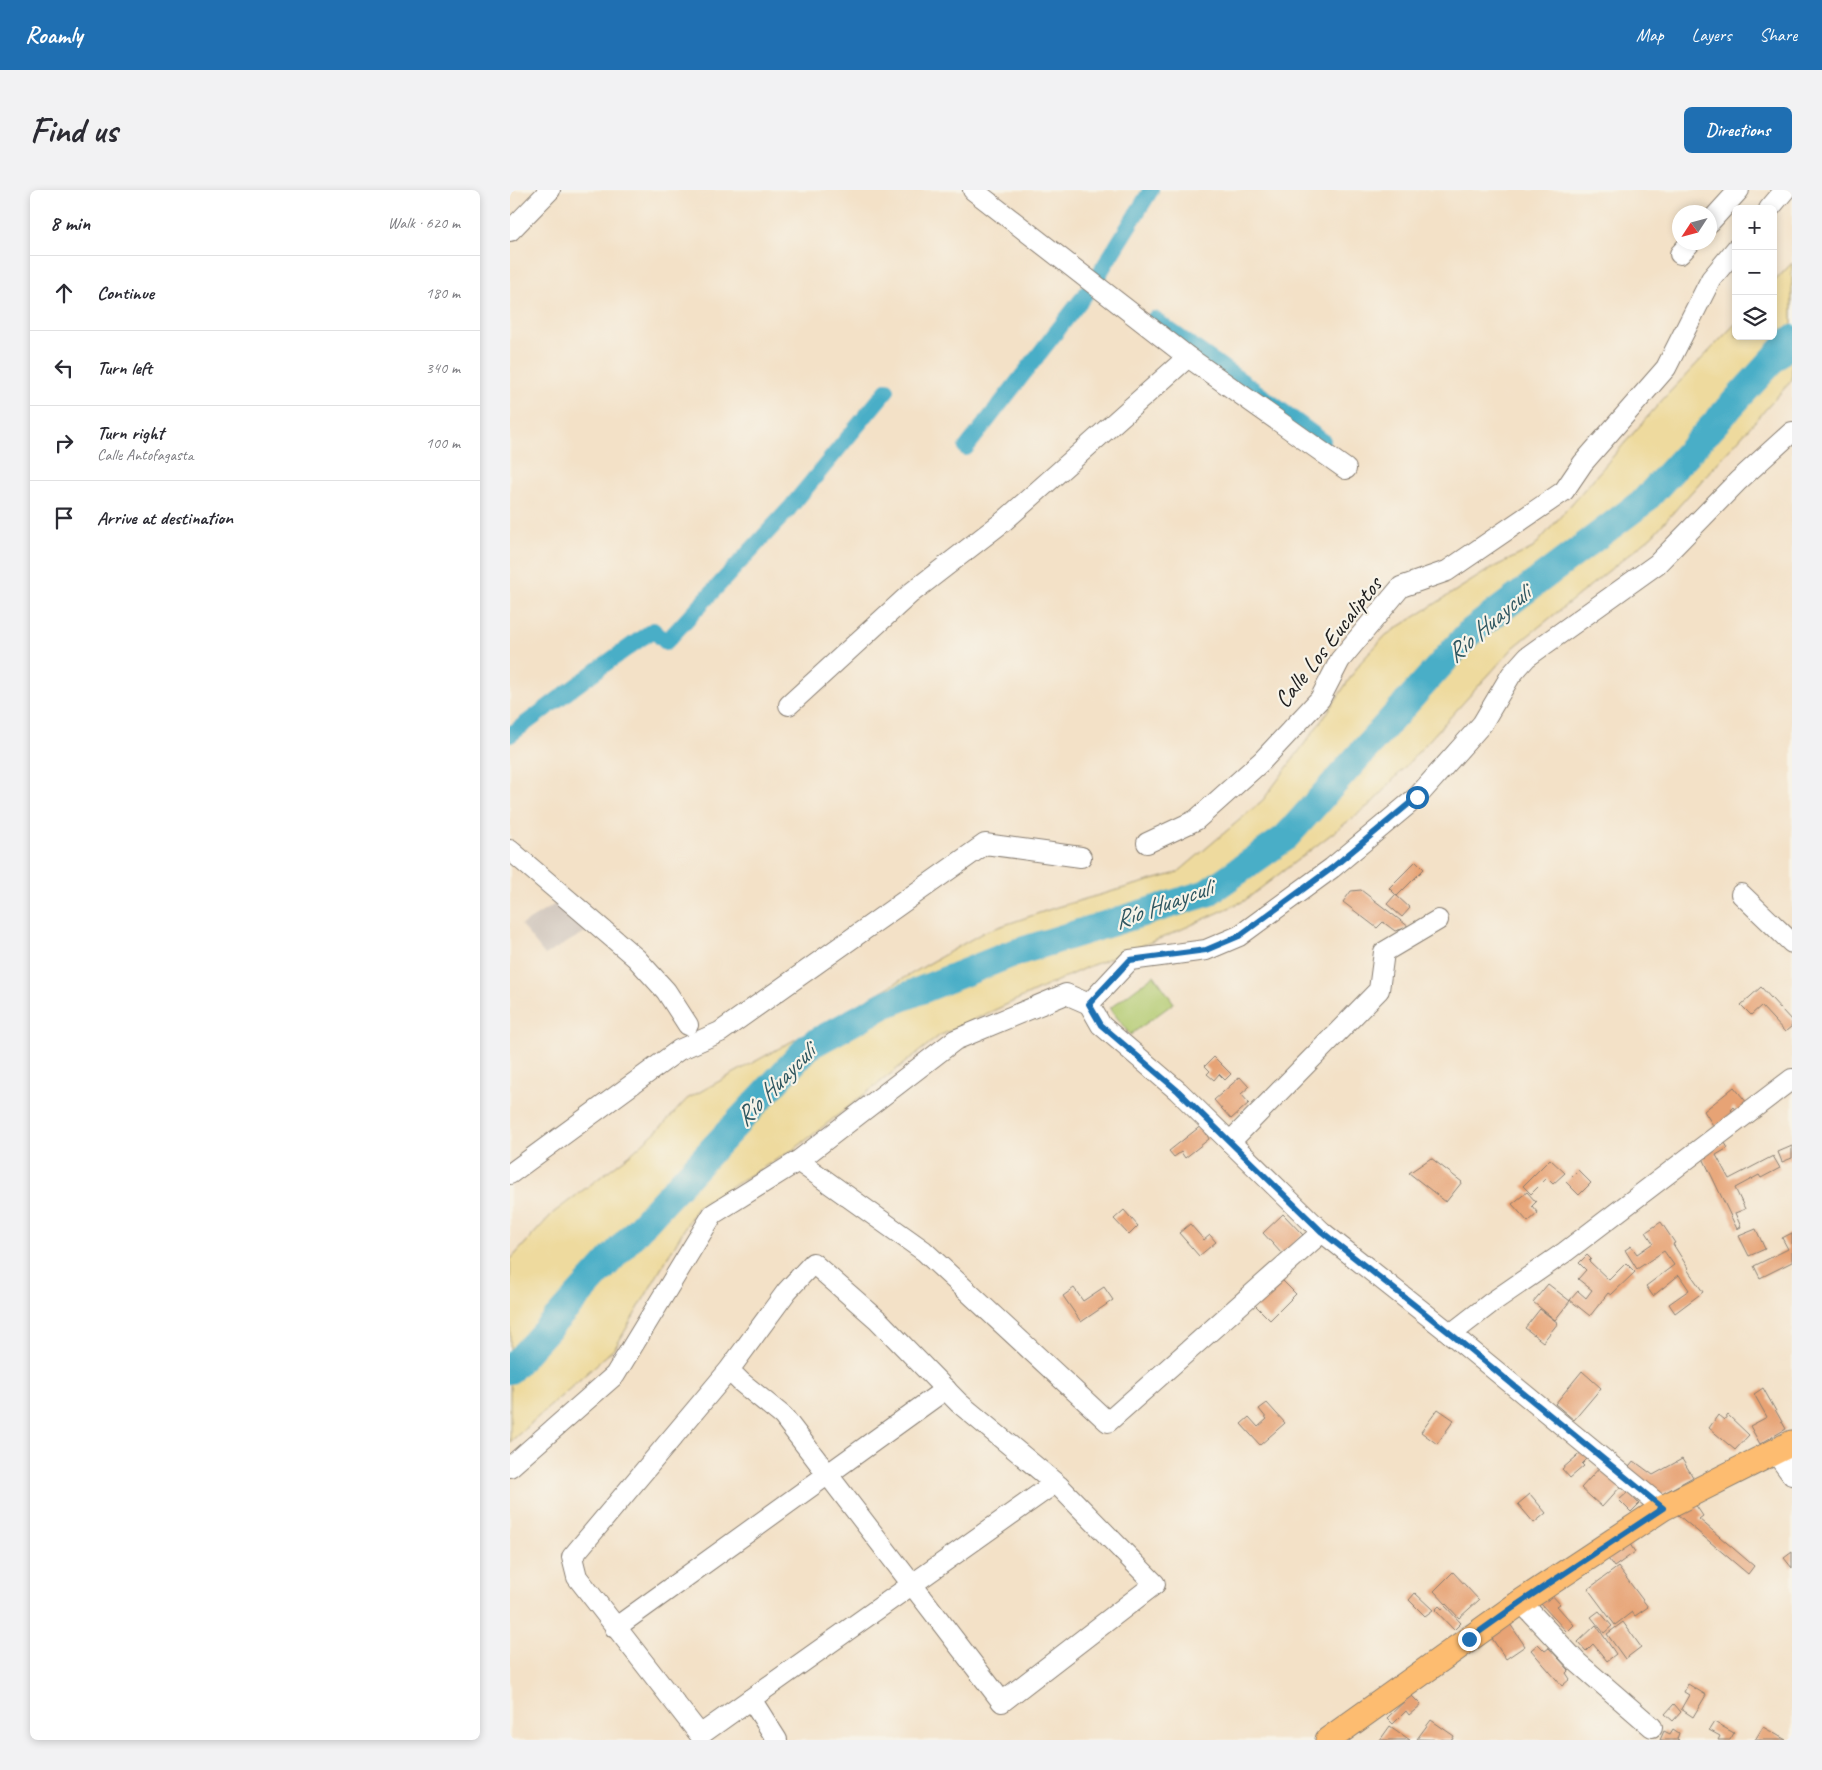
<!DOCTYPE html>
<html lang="en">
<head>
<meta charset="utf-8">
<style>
  body { margin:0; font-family:Caveat,sans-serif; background:#f2f2f3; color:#2b2b33 }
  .controls { position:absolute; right:15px; top:15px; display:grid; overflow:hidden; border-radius:8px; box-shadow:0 2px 8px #0003 }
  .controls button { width:45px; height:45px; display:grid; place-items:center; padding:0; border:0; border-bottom:1px solid #e1e1e2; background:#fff; color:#2b2b33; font:25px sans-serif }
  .compass { position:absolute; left:1162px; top:15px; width:45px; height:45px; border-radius:50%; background:#fff; box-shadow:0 2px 8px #0003; rotate:234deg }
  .stop { position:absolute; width:15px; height:15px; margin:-11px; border:4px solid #1f6fb2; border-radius:50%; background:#fff }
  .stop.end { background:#1f6fb2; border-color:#fff; box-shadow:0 1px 5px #0008 }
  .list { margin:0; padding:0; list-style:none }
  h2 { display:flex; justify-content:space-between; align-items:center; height:65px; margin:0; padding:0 20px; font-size:21px }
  h2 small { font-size:16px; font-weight:400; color:#7c7c81 }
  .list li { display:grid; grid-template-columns:32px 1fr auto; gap:15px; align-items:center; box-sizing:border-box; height:75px; padding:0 20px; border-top:1px solid #e1e1e2 }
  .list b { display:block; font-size:19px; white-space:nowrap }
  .list p { margin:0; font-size:16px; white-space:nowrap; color:#7c7c81 }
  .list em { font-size:16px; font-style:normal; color:#7c7c81 }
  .icon { flex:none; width:28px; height:28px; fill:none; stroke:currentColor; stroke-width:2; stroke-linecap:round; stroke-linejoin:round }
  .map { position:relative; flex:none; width:1282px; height:1550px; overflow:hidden; border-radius:8px }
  header { display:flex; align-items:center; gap:30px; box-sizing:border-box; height:70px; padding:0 25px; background:#1f6fb2; color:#fff }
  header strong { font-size:24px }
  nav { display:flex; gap:28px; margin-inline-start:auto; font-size:18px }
  .intro { display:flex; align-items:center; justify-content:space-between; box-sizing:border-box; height:120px; padding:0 30px }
  h1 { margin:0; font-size:35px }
  .button { padding:12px 22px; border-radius:8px; background:#1f6fb2; color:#fff; font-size:18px; font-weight:700 }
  main { display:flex; gap:30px; padding:0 30px }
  aside { flex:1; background:#fff; border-radius:8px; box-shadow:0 2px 8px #0003 }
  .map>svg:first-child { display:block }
  .industrial { fill:#cdc2b9 }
  .green { fill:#b2ca6f; stroke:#677346 }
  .sand { fill:#eeda9e; stroke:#857b5d }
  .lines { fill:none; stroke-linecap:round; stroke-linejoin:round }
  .canal { stroke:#48aec7; stroke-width:16 }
  .river { stroke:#48aec7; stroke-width:28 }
  .building { fill:#e7a375 }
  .minor-casing { stroke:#887e72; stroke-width:22 }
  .major-casing { stroke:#887e72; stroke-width:27 }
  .minor { stroke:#fff; stroke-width:20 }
  .major { stroke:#fdbc70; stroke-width:25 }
  .route { stroke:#1f6fb2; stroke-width:6 }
  .labels { text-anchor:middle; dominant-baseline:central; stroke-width:4.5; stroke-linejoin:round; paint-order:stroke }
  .street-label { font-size:24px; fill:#1c1c1c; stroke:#f7f3e8 }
  .water-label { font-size:25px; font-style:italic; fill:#2e5660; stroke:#f7f3e8 }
</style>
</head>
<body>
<header>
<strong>Roamly</strong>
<nav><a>Map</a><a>Layers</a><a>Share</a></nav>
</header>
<div class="intro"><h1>Find us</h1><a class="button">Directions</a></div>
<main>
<aside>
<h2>8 min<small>Walk · 620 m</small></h2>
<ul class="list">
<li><svg class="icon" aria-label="ahead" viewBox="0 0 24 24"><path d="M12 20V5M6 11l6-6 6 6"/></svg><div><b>Continue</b></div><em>180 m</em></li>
<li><svg class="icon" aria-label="left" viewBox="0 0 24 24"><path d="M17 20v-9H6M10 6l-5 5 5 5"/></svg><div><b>Turn left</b></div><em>340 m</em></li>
<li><svg class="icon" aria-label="right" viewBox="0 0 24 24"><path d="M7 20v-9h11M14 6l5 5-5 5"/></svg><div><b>Turn right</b><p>Calle Antofagasta</p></div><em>100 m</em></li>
<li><svg class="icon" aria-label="arrive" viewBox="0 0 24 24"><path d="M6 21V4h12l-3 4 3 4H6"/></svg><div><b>Arrive at destination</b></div></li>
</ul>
</aside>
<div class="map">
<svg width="1282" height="1550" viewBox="0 0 1282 1550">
  <rect width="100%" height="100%" fill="#f7f3e8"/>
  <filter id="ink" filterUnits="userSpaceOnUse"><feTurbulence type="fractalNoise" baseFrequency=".02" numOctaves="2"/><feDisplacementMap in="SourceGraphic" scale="10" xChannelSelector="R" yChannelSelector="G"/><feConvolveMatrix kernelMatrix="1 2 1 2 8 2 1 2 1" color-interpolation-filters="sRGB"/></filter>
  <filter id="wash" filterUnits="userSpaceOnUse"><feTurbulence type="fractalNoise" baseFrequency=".0096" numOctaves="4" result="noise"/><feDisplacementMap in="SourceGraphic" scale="20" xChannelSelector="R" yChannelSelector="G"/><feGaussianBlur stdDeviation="1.12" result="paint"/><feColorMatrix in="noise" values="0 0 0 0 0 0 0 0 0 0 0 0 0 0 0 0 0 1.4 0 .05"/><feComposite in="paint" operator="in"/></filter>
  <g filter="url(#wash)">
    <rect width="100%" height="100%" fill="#f3e1c7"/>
    <path class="industrial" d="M47,713L79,740L35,765L11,735Z"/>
    <path class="green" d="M644,785L664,813L620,845L600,818Z"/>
    <path class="sand" d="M1282,73V190L1142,346L1004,457L862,613L734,711L659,745L575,778L429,846L286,958L187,1017L105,1158L0,1252V1070L43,1023L122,963L154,934L177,909L335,822L474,742L547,717L667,683L753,610L817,523L850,473L876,445L980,379L1023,358L1154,208L1226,133V146H1263V93Z"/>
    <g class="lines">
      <g class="canal">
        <path d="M586,89L641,0"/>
        <path d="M644,129L735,193L813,251"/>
        <path d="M456,258L578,101"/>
        <path d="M0,545L98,472L143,440L156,452L279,319L377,200"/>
      </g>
      <path class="river" d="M0,1180L154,1011L299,856L374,815L501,764L697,703L775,648L959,443L1134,311L1282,149"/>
    </g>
    <g id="blocks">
      <g class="building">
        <path d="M906,671L914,679L887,706L900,718L892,727L877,714L885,705L887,706L879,698Z"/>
        <path d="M851,700L899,737L885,741L873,732L867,738L833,712L841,701Z"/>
        <path d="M1251,797L1282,831V836L1275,842L1251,816L1241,825L1231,815Z"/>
        <path d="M704,867L721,884L715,890L709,884L704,890L697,884L700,881L695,876Z"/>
        <path d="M730,887L739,897L731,904L739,913L721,929L704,910Z"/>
        <path d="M1224,897L1238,914L1230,925L1224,917L1221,920L1226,925L1204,937L1194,921Z"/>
        <path d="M692,935L699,949L675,968L671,962L664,967L659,961Z"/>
        <path d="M1215,953L1218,958L1206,965L1219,989L1263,966L1270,978L1251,988L1249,985L1225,998L1235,1019L1225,1023L1231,1037L1227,1039L1192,966Z"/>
        <path d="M1282,956V968L1272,972L1268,962Z"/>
        <path d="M921,968L952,992L936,1012L899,983Z"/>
        <path d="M1040,969L1055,983L1043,994L1037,988L1021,1004L1013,996Z"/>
        <path d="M1068,980L1081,993L1069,1005L1056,992Z"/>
        <path d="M1017,1002L1026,1012L1022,1016L1028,1023L1018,1032L1002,1014Z"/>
        <path d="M614,1020L628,1036L619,1045L604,1029Z"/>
        <path d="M773,1024L793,1045L772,1064L753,1043Z"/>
        <path d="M1151,1032L1165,1053L1163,1054L1178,1078L1177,1079L1193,1102L1165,1123L1159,1114L1179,1100L1169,1085L1143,1106L1136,1096L1164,1075L1154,1061L1127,1079L1115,1060L1121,1056L1127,1064L1143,1053L1136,1042Z"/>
        <path d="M680,1034L694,1050L700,1045L706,1052L689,1066L669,1043Z"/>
        <path d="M1246,1039L1255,1059L1239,1066L1229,1046Z"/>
        <path d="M1282,1043V1072L1250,1088L1244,1076L1278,1059L1272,1048Z"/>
        <path d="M1077,1065L1081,1069L1079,1071L1099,1090L1116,1073L1125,1082L1101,1105L1098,1103L1080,1126L1060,1110L1068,1101L1076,1108L1082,1100L1068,1089L1076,1080L1069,1073Z"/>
        <path d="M768,1086L786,1104L760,1130L742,1112Z"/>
        <path d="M1038,1094L1060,1111L1045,1130L1023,1112Z"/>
        <path d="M594,1097L603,1110L571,1132L553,1106L564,1098L573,1111Z"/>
        <path d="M1030,1119L1048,1133L1033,1152L1015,1138Z"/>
        <path d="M1072,1181L1091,1198L1064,1230L1045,1214Z"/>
        <path d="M1253,1198L1276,1239L1250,1254L1240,1236L1257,1227L1244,1204Z"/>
        <path d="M757,1213L775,1233L750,1255L731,1234L739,1227L748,1237L757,1229L749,1219Z"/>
        <path d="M928,1219L944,1230L927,1254L911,1242Z"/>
        <path d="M1208,1225L1214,1230L1218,1225L1239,1245L1225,1260L1199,1238Z"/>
        <path d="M1074,1260L1080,1266L1072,1274L1074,1276L1060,1288L1052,1279Z"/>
        <path d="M1172,1269L1183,1287L1147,1307L1115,1282L1124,1271L1143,1285Z"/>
        <path d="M1091,1276L1112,1295L1092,1317L1071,1298Z"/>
        <path d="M1118,1302L1129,1314L1121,1322L1109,1310Z"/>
        <path d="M1020,1304L1036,1323L1024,1333L1008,1314Z"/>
        <path d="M1185,1314L1193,1326L1189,1329L1244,1376L1238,1384L1168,1325Z"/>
        <path d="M1118,1351L1125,1362L1104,1377L1096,1366Z"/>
        <path d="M1282,1362V1378L1274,1368Z"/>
        <path d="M1108,1377L1138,1417L1125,1426L1122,1422L1105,1435L1078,1399Z"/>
        <path d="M943,1382L969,1410L949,1428L924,1401Z"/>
        <path d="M905,1403L923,1420L915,1426L899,1410Z"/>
        <path d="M1040,1403L1050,1414L1047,1416L1064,1435L1057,1442L1030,1413Z"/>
        <path d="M929,1416L932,1419L935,1416L951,1433L944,1440L925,1420Z"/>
        <path d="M1089,1421L1102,1436L1094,1443L1081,1427Z"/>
        <path d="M1113,1432L1131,1457L1115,1469L1097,1444Z"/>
        <path d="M1000,1434L1015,1456L996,1469L981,1447Z"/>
        <path d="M1086,1435L1106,1464L1097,1471L1083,1454L1076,1461L1068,1452Z"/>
        <path d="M1028,1454L1035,1461L1039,1458L1059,1480L1056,1483L1060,1489L1052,1496L1021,1460Z"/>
        <path d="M1178,1494L1196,1505L1183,1527L1171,1519L1179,1505L1174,1502Z"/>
        <path d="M901,1505L911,1515L899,1525L896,1521L883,1534L877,1528Z"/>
        <path d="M1164,1514L1171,1522L1163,1531L1155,1524Z"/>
        <path d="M921,1530L944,1546L942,1550L907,1549Z"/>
        <path d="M1204,1532L1224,1543L1220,1550H1208L1210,1546L1199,1540Z"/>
        <path d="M880,1536L900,1550H870Z"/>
        <path d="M1253,1537L1276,1550H1245Z"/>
        <path d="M1163,1539L1169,1543L1167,1549L1169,1550H1150L1154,1541L1160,1544Z"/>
      </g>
    </g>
  </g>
  <g filter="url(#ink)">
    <use href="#blocks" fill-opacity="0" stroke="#887e72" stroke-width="1"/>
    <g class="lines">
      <defs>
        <g id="minor">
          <path d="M463,0L678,167L836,279"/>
          <path d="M1259,19L1275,0"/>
          <path d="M1200,32L1229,0"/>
          <path d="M0,41L40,0"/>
          <path d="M1170,64L1181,52"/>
          <path d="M279,515L401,403L494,331L678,167"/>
          <path d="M637,653L686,630L752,571L810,509L830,470L891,397L937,381L1054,301L1073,273L1156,178L1201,89L1226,59"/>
          <path d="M0,660L126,768L156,801L178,835"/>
          <path d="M1231,704L1282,753"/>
          <path d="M720,952L869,800L874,762L928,730"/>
          <path d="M288,971L414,1061L598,1232L812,1042"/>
          <path d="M0,984L169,860L210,842L475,654L571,667"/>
          <path d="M941,1144L981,1113L1055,1062L1282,889"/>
          <path d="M219,1180L231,1192L273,1226L492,1512L645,1394L549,1296L449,1213L368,1130L303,1073L277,1101L219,1180L62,1367L67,1387L190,1545L545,1293"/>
          <path d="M1265,1262L1282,1285"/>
          <path d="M0,1277L105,1185L203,1024L288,971L445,850L556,804L579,814"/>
          <path d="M1153,1318L941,1144L812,1042L668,901L591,835L579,814L620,770L696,760L729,746L822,678L907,607L972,534L1001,485L1017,467L1147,374L1228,291L1282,242"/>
          <path d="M1011,1412L1067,1472L1142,1537"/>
          <path d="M105,1438L436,1199"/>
          <path d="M241,1509L267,1550"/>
        </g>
        <path id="major" d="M818,1550L1011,1412L1153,1318L1282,1253"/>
      </defs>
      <use href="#minor" class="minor-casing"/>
      <use href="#major" class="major-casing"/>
      <use href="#minor" class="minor"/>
      <use href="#major" class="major"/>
    </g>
  </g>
  <g class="lines" filter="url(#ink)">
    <path class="route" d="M907,607L822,678L729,746L696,760L620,770L579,814L591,835L668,901L812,1042L941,1144L1153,1318L1011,1412L959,1449"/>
  </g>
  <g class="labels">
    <g class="street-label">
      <text transform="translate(818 452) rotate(-52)">Calle Los Eucaliptos</text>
    </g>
    <g class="water-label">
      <text transform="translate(978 434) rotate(-41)">Río Huayculi</text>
      <text transform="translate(653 714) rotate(-20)">Río Huayculi</text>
      <text transform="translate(265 895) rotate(-46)">Río Huayculi</text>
    </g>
  </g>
</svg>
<div class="controls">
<button>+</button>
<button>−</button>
<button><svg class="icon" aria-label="layers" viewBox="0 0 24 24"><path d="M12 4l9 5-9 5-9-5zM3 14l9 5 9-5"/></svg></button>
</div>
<svg class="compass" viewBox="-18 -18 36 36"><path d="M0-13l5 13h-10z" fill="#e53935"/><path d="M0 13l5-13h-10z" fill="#7c7c81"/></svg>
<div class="stop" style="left:907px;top:607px"></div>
<div class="stop end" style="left:959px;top:1449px"></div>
</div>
</main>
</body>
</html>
